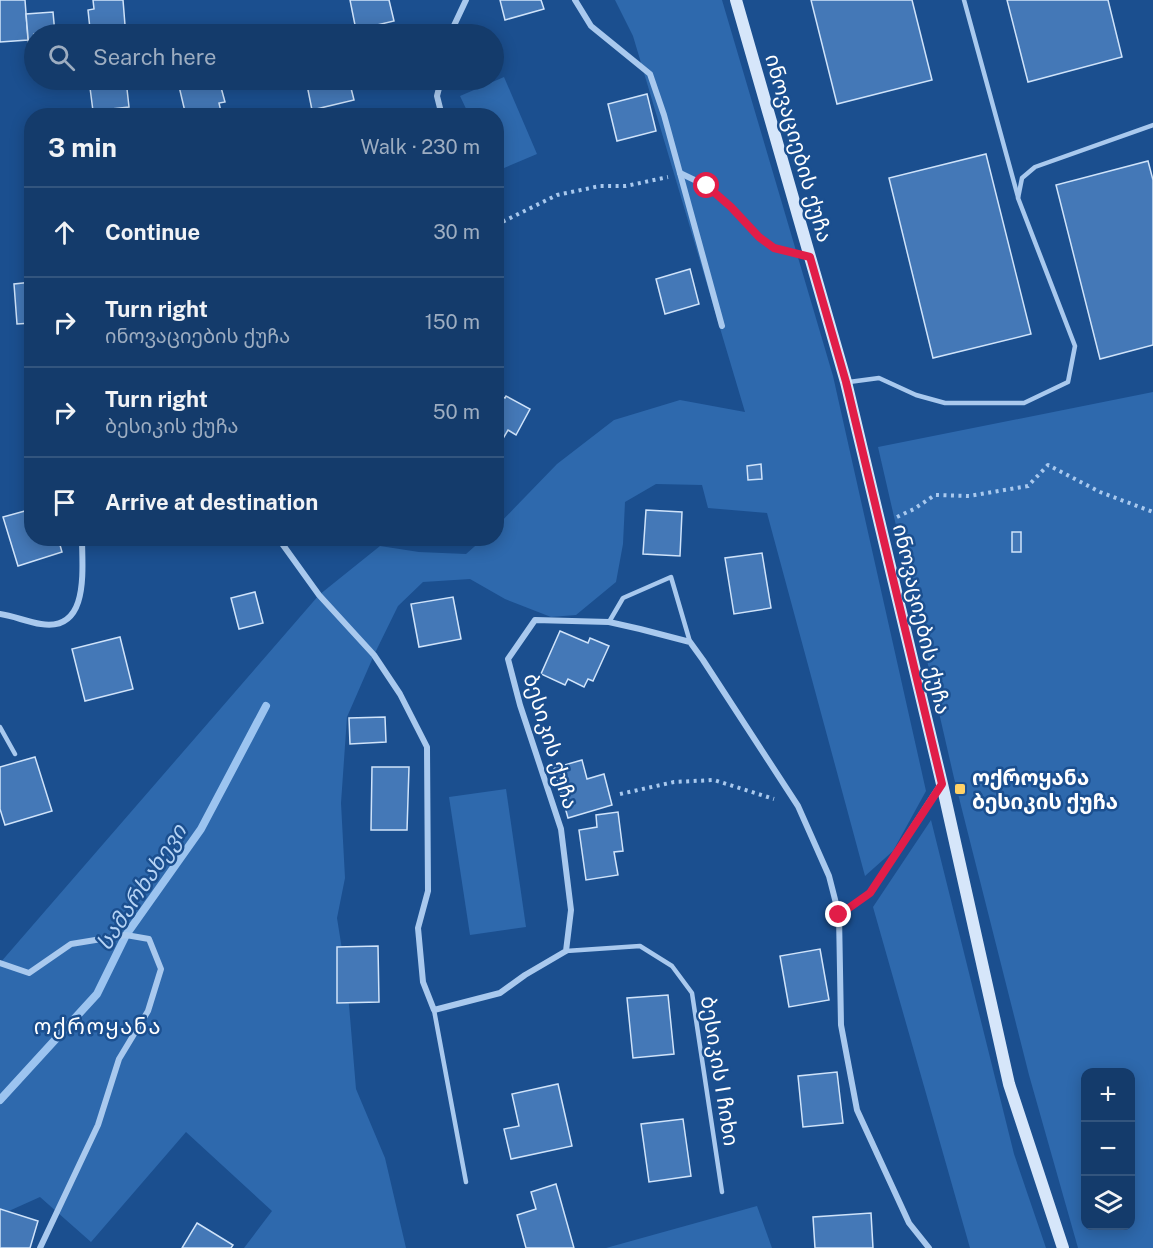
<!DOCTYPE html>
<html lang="en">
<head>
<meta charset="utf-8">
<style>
  body { margin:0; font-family:"Public Sans","Noto Sans Georgian",sans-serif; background:#214673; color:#f1f3f6 }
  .controls { position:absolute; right:18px; bottom:18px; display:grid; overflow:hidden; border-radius:12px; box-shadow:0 3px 15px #0003 }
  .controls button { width:54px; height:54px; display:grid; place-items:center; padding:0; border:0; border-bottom:2px solid #33557e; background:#143b6b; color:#f1f3f6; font:30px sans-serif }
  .stop { position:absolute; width:18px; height:18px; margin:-14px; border:4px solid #e11d48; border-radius:50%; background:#fff }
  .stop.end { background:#e11d48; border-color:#fff; box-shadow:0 2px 6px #0008 }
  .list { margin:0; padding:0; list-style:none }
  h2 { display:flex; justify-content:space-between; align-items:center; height:78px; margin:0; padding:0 24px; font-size:26px }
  h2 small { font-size:20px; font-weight:400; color:#9dadc1 }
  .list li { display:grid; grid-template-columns:39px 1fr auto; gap:18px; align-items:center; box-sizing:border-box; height:90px; padding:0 24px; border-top:2px solid #33557e }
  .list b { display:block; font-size:22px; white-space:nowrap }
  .list p { margin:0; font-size:20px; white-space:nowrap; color:#9dadc1 }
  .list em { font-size:20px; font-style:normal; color:#9dadc1 }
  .icon { flex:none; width:33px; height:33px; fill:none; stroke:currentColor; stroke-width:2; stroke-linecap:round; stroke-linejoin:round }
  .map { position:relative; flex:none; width:1153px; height:1248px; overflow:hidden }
  .search { position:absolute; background:#143b6b; box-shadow:0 3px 15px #0003; left:24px; top:24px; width:480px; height:66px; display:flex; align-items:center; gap:15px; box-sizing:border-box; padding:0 21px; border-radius:33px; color:#9dadc1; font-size:22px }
  .panel { position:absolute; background:#143b6b; box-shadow:0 3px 15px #0003; left:24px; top:108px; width:480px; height:438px; border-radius:24px }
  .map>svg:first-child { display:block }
  .green { fill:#2e69ad; fill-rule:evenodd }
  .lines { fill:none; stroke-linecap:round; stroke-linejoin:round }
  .stream { stroke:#9cc4f0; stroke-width:8 }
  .building { fill:#4478b7; stroke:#cfe3fa; stroke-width:1.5 }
  .path { stroke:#a9c9ee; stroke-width:4; stroke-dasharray:3 4.5; stroke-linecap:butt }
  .lane { stroke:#a9c9ee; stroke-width:4.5 }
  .street { stroke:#a9c9ee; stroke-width:6 }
  .secondary { stroke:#d6e6fa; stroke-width:12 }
  .route { stroke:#e11d48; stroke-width:8 }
  .poi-dot { fill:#ffd166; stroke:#1b4f8f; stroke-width:2 }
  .labels { text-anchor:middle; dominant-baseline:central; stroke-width:5; stroke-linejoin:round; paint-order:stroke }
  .street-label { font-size:21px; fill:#fff; stroke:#1b4f8f }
  .poi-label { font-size:21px; font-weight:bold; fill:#fff; stroke:#1b4f8f; text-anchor:start }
  .water-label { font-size:22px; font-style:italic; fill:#b5d3f5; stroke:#1b4f8f }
  .neighbourhood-label { font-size:22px; letter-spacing:1.5px; fill:#fff; stroke:#1b4f8f }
</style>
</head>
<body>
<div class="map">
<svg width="1153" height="1248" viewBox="0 0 1153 1248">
  <rect width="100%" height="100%" fill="#1b4f8f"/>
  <g class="green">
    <path d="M615,0H722L833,376L926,791L893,851L865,876L767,513L708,508L702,485L656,484L625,502L623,544L616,582L576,615L551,617L505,599L470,579L423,582L398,606L374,655L347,717L341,803L345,878L337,918L347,981L356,1089L385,1158L406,1248H244L272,1211L186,1132L91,1242L40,1197L0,1215V963L319,595L380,546L419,552L466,554L483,539L496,538L497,526L557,464L614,420L680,400L745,412L633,36Z"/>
    <path d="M504,77L537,154L497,171L496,116L469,115L460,96Z"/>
    <path d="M1153,392V1248H1078L1029,1075L954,778L878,447ZM1086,1072H1130V1226H1086Z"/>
    <path d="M506,789L526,927L470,935L449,797Z"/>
    <path d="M931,820L1014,1154L1046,1248H970L873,907Z"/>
    <path d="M757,1206L772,1248H606Z"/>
  </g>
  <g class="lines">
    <path class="stream" d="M0,1100L97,994L126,935L201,829L266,706"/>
  </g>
  <g class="building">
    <path d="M0,0H25L28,40L0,42Z"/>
    <path d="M93,0H123L125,25L90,29L88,10L94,9Z"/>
    <path d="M350,0H389L394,21L356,30Z"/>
    <path d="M500,0H541L544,9L505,20Z"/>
    <path d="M811,0H912L932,80L837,104Z"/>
    <path d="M1007,0H1108L1122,57L1028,82Z"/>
    <path d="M53,12L55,34H34V47L29,48L26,14Z"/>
    <path d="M89,80H126L129,107L93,111Z"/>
    <path d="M188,80H219L225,102L219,103L222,116H186L178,82Z"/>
    <path d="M306,80H349L354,100L312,110Z"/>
    <path d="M647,94L656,131L617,141L608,104Z"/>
    <path d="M986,154L1031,334L933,358L889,178Z"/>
    <path d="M1148,161L1153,180V345L1100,359L1056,185Z"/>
    <path d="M690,269L699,304L665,314L656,279Z"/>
    <path d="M32,282V323L17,324L14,284Z"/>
    <path d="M496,394L505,398L506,396L530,409L516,435L508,430L501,442L496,439Z"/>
    <path d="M761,464L762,479L748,480L747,466Z"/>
    <path d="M32,509V538H58L62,552L18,566L3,517Z"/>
    <path d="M646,510L682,512L680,556L643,554Z"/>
    <rect x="1012" y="532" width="9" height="20"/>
    <path d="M762,553L771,608L734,614L725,558Z"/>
    <path d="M255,592L263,623L239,629L231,598Z"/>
    <path d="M453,597L461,639L419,647L411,604Z"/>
    <path d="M560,631L588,643L590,638L609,646L593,681L588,679L584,687L568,679L565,685L541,674Z"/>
    <path d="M120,637L133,689L85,701L72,649Z"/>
    <path d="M385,717L386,742L350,744L349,718Z"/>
    <path d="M35,757L52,811L5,825L0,809V767Z"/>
    <path d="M582,760L587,779L604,774L612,805L568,818L554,768Z"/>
    <path d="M372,767H409L407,830H371Z"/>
    <path d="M618,812L623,851L614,852L618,875L586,880L579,830L597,827L596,815Z"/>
    <path d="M378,946L379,1002L337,1003V947Z"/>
    <path d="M820,949L829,1000L789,1007L780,956Z"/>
    <path d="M668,995L674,1054L633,1058L627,998Z"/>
    <path d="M837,1072L843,1123L803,1127L798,1076Z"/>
    <path d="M558,1084L572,1146L511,1159L504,1129L519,1126L512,1094Z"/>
    <path d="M683,1119L691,1176L649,1182L641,1124Z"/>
    <path d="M556,1184L574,1248H526L517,1215L536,1209L531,1192Z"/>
    <path d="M0,1209L38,1221L30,1248H0Z"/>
    <path d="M871,1213L873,1248H815L813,1217Z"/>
    <path d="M197,1223L233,1245L231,1248H182Z"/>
  </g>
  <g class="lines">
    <g class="path">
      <path d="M496,225L557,195L600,186H626L668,177"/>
      <path d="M897,517L914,509L935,495L969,496L1028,486L1048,465L1100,492L1153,512"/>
      <path d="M620,794L674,782L714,780L774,799"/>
    </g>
    <g class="lane">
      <path d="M964,0L1018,197"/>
      <path d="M849,382L879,378L916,395L945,403H1024L1068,382L1075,346L1018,198L1022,178L1035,167L1153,125"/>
      <path d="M609,622L623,598L671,577L690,642"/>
      <path d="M0,727L15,754"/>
      <path d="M566,951L640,946L672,966L692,993L722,1192"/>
      <path d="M434,1010L466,1182"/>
    </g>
    <g class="street">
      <path d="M575,0L591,26L650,74L664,115L722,326"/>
      <path d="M450,34L466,0"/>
      <path d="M441,80L437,96L442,116"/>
      <path d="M680,173L707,186L731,207L759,237L774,248L809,257"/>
      <path d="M278,538L319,595L374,655L400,694L427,747L428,891L418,928L423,982L434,1010L500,993L525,975L566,951L571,910L561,829L520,705L508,659L535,620L609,622L640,629L690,642L703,660L798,806L829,876L839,915L870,893L941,784"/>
      <path d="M0,614C14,616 27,622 41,624C90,632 82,569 82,538"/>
      <path d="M839,915L841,1025L857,1110L909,1223L929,1248"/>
      <path d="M0,963L29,973L71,944L126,935L149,939L161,969L148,1011L119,1059L98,1125L40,1248"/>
    </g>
    <path class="secondary" d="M736,0L846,382L942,784L1009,1084L1063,1248"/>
  </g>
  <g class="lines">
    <path class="route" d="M707,186L731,207L759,237L774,248L810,257L846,382L942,784L870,893L839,915"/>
  </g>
  <rect class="poi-dot" x="954" y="783" width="12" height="12" rx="3"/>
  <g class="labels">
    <g class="street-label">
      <text transform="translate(799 148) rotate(74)">ინოვაციების ქუჩა</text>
      <text transform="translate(922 619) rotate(77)">ინოვაციების ქუჩა</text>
      <text transform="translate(551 741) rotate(73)">ბესიკის ქუჩა</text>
      <text transform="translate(720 1071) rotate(81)">ბესიკის I ჩიხი</text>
    </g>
    <g class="poi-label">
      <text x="972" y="777">ოქროყანა<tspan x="972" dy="24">ბესიკის ქუჩა</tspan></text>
    </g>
    <g class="water-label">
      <text transform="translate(141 887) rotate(-57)">სამარხახევი</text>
    </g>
    <g class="neighbourhood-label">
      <text x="98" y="1026">ოქროყანა</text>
    </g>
  </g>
</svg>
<div class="controls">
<button>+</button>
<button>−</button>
<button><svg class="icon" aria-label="layers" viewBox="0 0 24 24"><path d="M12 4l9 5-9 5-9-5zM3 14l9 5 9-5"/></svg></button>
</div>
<div class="stop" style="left:707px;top:186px"></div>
<div class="stop end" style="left:839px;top:915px"></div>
<div class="search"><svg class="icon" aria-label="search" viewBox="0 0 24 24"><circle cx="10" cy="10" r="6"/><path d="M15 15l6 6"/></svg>Search here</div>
<section class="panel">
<h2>3 min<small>Walk · 230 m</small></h2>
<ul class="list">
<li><svg class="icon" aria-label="ahead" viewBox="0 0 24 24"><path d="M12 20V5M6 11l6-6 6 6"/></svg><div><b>Continue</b></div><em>30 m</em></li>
<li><svg class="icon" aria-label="right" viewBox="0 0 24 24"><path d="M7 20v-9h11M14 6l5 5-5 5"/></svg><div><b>Turn right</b><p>ინოვაციების ქუჩა</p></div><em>150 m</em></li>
<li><svg class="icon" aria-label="right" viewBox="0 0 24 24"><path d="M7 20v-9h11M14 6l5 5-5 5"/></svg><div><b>Turn right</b><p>ბესიკის ქუჩა</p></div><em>50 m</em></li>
<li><svg class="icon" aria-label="arrive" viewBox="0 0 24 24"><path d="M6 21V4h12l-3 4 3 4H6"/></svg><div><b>Arrive at destination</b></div></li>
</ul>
</section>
</div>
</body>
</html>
